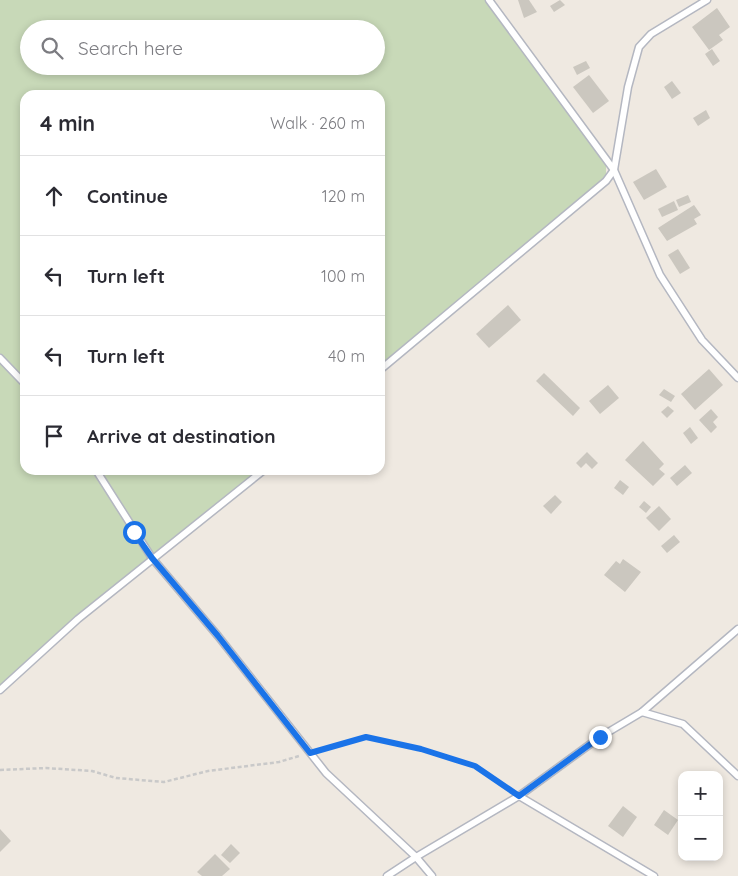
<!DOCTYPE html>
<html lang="en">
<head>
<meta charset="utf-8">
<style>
  body { margin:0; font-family:Quicksand,sans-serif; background:#f2f2f3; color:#2b2b33 }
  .controls { position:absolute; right:15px; bottom:15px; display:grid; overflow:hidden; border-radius:10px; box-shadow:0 2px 8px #0003 }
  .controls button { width:45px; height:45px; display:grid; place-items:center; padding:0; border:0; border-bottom:1px solid #e1e1e2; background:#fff; color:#2b2b33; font:25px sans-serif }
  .stop { position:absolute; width:15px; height:15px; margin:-11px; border:4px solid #1a73e8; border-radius:50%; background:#fff }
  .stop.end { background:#1a73e8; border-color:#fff; box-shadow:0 1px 5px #0008 }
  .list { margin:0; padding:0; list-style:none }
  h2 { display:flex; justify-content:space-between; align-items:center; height:65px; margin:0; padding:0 20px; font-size:21px }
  h2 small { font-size:16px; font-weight:400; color:#7c7c81 }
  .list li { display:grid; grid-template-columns:32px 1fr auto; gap:15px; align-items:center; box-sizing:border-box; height:80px; padding:0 20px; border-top:1px solid #e1e1e2 }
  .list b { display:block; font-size:19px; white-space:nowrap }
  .list em { font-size:16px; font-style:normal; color:#7c7c81 }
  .icon { flex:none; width:28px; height:28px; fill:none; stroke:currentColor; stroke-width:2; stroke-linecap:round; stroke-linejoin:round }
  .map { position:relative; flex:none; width:738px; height:876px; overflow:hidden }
  .search { position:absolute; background:#fff; box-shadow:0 2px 8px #0003; left:20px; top:20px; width:365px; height:55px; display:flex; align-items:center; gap:12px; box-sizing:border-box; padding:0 18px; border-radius:28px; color:#7c7c81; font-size:19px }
  .panel { position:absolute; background:#fff; box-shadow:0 2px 8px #0003; left:20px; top:90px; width:365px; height:385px; border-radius:15px }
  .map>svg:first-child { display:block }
  .cemetery { fill:#c8d9b8; fill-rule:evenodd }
  .building { fill:#cbc7bf }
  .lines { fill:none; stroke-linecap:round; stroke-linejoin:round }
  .service-casing { stroke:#b4b7c1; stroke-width:9 }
  .path { stroke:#c9c9c9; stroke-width:2.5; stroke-dasharray:4 2.5; stroke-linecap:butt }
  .service { stroke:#fff; stroke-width:6 }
  .route { stroke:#1a73e8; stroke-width:6 }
</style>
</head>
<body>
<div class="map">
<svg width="738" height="876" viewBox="0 0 738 876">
  <rect width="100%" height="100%" fill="#efe9e1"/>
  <path class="cemetery" d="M0,0H489L606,158V181L380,370V95H25V470H264L152,558L0,690ZM29,29H376V66H29Z"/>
  <g class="building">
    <path d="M518,0H529L537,12L524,18Z"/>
    <path d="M560,0L565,5L554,12L550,6Z"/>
    <path d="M717,8L730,27L719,35L723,40L709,50L692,27Z"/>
    <path d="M712,49L720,61L713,66L705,54Z"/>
    <path d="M586,61L590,68L577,75L573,67Z"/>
    <path d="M589,75L609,101L593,113L573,87Z"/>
    <path d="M672,81L681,93L672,99L664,87Z"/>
    <path d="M706,110L710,118L698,126L693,118Z"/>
    <path d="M656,169L667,187L644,200L633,182Z"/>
    <path d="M688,195L691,202L679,207L676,200Z"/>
    <path d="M674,201L678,210L662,217L658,209Z"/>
    <path d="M694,205L701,215L694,219L697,224L667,241L658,228Z"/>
    <path d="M678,249L690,268L680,274L668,255Z"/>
    <path d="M508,305L521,320L489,348L476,334Z"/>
    <path d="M709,369L723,385L695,410L681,394Z"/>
    <path d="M544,373L580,408L573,416L536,381Z"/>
    <path d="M608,385L619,398L600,414L589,401Z"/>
    <path d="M664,389L675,396L671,402L659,395Z"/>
    <path d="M668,406L674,411L667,418L661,412Z"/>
    <path d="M711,409L718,417L713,422L717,427L711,433L699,420Z"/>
    <path d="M690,427L698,438L691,444L683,433Z"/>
    <path d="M643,441L664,464L659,469L665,474L653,486L625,460Z"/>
    <path d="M587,452L598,463L592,469L586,463L581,468L576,463Z"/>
    <path d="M685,465L692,473L677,486L670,478Z"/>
    <path d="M620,480L629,487L623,495L614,488Z"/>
    <path d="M555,495L562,502L551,514L543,506Z"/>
    <path d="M644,501L651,507L646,513L639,507Z"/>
    <path d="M659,506L671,519L659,531L646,518Z"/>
    <path d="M674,535L680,542L667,553L661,546Z"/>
    <path d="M623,559L641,572L625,592L604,575L616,561L620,564Z"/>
    <path d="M623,806L637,817L623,837L608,826Z"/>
    <path d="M664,810L678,820L668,835L654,825Z"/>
    <path d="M0,829L11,841L0,852Z"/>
    <path d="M231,844L240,853L230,863L221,855Z"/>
    <path d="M215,854L230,869L222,876H202L197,872Z"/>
  </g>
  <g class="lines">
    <defs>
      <g id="service">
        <path d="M489,0L614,170L660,275L702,340L738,378"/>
        <path d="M0,358L25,384"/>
        <path d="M380,370L606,181L614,170L628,87L639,47L651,34L707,0"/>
        <path d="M96,470L152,558L218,636L326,773L416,857L519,796L600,737L642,712L683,724L738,776"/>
        <path d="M0,690L78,619L264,470"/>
        <path d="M642,712L738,629"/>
        <path d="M519,796L654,876"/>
        <path d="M387,876L416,857L432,876"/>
      </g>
    </defs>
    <use href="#service" class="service-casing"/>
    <g class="path">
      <path d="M321,750L366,737L421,749L475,766L510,790"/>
      <path d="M0,770L46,768L92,771L116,778L164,782L208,771L279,762L299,756"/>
    </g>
    <use href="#service" class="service"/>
  </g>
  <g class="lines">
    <path class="route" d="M134,532L152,558L218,636L310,753L366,737L421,749L475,766L519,796L600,737"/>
  </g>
</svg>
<div class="controls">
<button>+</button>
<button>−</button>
</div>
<div class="stop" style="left:134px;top:532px"></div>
<div class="stop end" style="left:600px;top:737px"></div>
<div class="search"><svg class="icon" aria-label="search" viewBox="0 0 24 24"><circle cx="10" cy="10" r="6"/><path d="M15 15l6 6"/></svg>Search here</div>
<section class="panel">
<h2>4 min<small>Walk · 260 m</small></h2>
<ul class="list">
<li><svg class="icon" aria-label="ahead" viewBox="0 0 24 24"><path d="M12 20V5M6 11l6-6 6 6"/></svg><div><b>Continue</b></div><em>120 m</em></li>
<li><svg class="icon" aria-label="left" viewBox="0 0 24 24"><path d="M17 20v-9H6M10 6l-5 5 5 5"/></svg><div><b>Turn left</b></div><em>100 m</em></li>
<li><svg class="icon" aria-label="left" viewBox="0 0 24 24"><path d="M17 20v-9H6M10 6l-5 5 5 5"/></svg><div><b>Turn left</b></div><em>40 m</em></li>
<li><svg class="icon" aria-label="arrive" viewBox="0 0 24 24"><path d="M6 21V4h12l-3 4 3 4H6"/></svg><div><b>Arrive at destination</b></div></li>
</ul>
</section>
</div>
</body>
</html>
